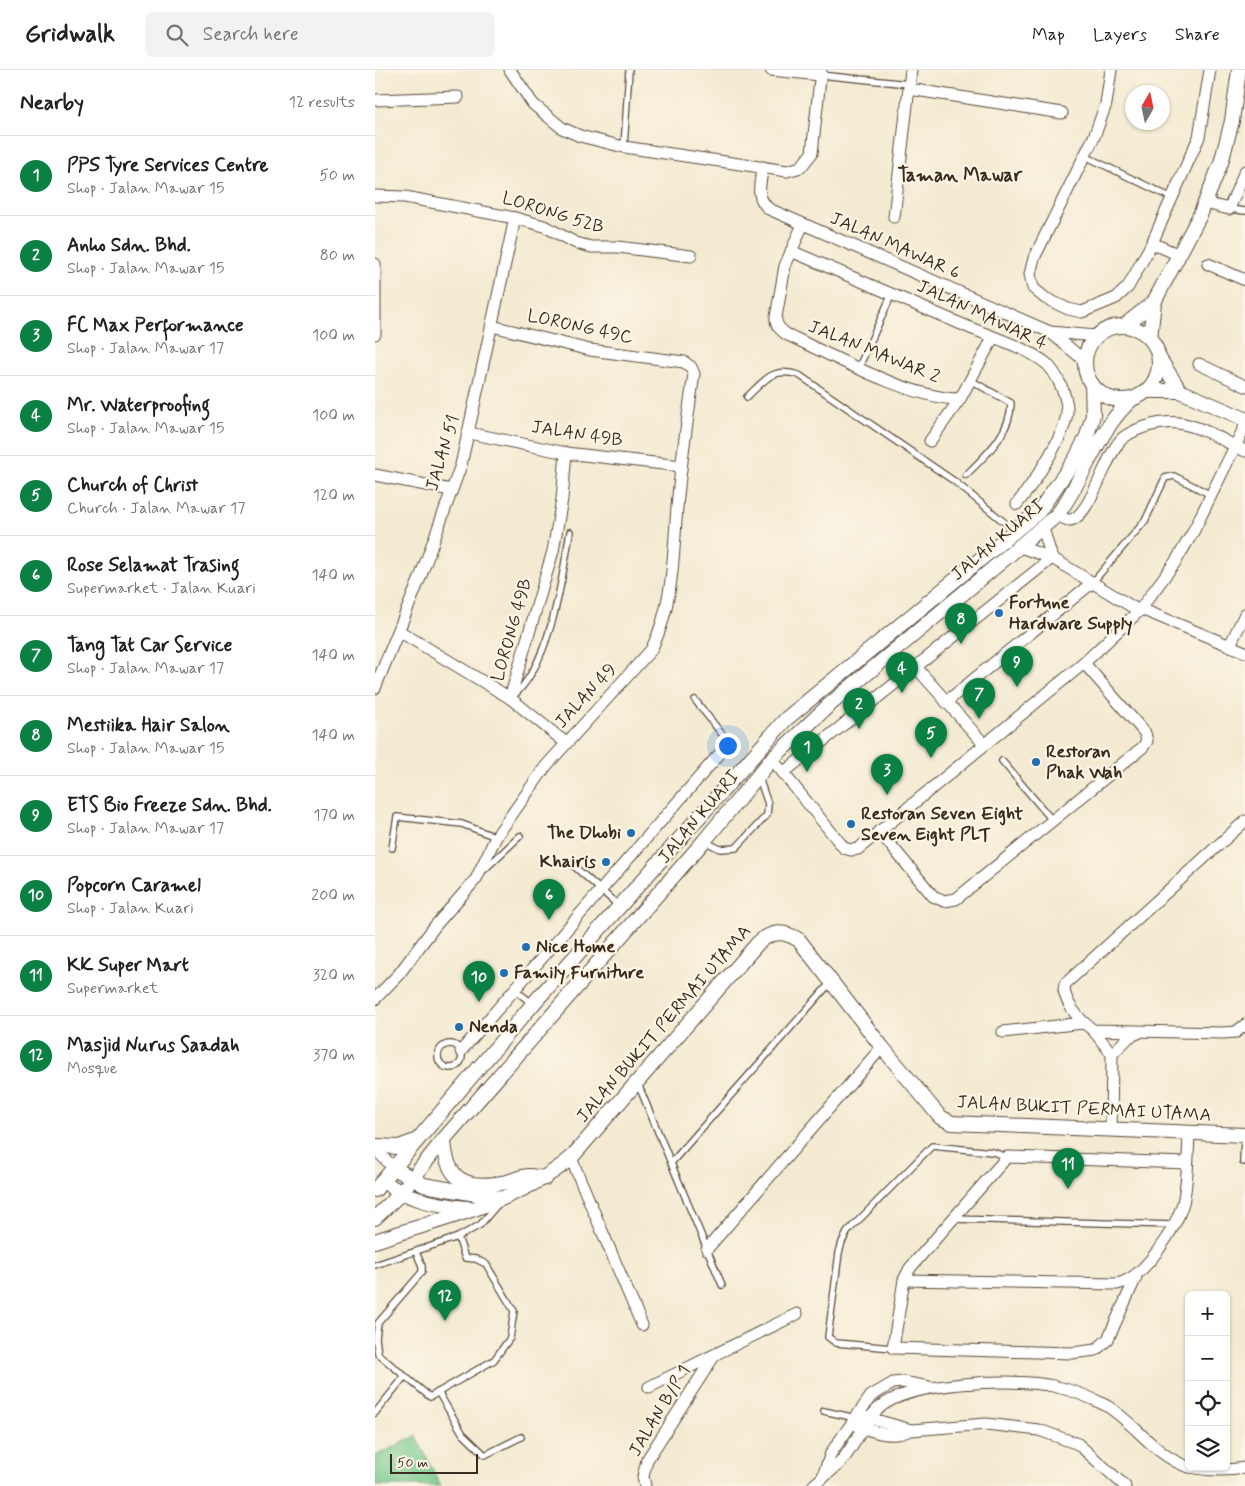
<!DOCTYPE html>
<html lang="en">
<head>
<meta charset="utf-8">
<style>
  body { margin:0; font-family:Mynerve,sans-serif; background:#f2f2f2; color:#202124 }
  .controls { position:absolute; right:15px; bottom:15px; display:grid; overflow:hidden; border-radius:8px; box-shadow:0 1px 4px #0004 }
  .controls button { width:45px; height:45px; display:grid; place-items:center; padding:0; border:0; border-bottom:1px solid #e0e0e0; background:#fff; color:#202124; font:25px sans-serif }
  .compass { position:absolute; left:750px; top:15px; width:45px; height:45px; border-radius:50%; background:#fff; box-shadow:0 1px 4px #0004; rotate:9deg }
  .scale { position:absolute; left:15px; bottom:12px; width:88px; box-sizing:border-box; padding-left:5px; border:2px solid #3b2a1e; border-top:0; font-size:14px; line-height:18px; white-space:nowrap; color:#3b2a1e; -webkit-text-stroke:4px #fcf5e5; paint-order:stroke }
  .you { position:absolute; left:352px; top:675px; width:18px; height:18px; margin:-12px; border:4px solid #fff; border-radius:50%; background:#1a73e8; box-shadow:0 0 0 8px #1a73e833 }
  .badge { display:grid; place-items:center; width:32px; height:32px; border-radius:50%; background:#0b8043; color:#fff; font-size:16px; font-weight:700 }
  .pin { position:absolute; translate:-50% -41px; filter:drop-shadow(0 1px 2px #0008) }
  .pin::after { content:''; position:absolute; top:26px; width:18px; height:15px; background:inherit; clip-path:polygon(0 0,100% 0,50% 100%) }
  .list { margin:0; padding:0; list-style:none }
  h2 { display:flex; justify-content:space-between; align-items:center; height:65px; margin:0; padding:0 20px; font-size:21px }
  h2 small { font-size:16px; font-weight:400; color:#757577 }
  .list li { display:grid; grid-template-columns:32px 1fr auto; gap:15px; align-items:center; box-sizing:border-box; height:80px; padding:0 20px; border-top:1px solid #e0e0e0 }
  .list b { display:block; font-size:19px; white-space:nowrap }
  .list p { margin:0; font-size:16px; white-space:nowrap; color:#757577 }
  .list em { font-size:16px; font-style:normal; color:#757577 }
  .icon { flex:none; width:28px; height:28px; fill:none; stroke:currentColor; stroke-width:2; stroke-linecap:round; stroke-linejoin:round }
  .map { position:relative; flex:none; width:870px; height:1416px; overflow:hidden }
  header { display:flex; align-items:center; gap:30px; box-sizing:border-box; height:70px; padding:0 25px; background:#fff; border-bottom:1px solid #e0e0e0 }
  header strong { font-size:24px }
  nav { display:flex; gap:28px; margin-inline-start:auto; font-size:18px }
  .search { width:350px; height:45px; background:#f2f2f2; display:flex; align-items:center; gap:12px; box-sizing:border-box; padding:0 18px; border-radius:8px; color:#757577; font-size:19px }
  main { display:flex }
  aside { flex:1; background:#fff }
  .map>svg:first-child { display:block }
  .green { fill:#73c88c; stroke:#577955 }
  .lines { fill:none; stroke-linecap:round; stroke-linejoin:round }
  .service-casing { stroke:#574739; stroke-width:8 }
  .minor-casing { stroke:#574739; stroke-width:13 }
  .tertiary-casing { stroke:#574739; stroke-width:16 }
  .service { stroke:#fff; stroke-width:5.5 }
  .minor { stroke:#fff; stroke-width:11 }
  .tertiary { stroke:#fff; stroke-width:14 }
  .poi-dot { fill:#1f6fb2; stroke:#fcf5e5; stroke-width:2 }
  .labels { text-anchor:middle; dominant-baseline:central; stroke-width:4.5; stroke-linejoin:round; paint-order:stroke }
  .street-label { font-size:18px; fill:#3b2a1e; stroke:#fcf5e5 }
  .poi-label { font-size:18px; font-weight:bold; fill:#3b2a1e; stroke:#fcf5e5; text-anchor:start }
  .neighbourhood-label { font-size:19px; font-weight:bold; fill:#3b2a1e; stroke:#fcf5e5 }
</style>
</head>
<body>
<header>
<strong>Gridwalk</strong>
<div class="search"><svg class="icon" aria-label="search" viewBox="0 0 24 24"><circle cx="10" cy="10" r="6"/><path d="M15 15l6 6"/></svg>Search here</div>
<nav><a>Map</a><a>Layers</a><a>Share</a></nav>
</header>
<main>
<aside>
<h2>Nearby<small>12 results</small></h2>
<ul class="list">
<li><span class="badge">1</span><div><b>PPS Tyre Services Centre</b><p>Shop · Jalan Mawar 15</p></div><em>50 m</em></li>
<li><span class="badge">2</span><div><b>Anho Sdn. Bhd.</b><p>Shop · Jalan Mawar 15</p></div><em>80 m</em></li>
<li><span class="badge">3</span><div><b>FC Max Performance</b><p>Shop · Jalan Mawar 17</p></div><em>100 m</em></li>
<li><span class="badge">4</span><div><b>Mr. Waterproofing</b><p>Shop · Jalan Mawar 15</p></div><em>100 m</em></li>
<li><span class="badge">5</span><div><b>Church of Christ</b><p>Church · Jalan Mawar 17</p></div><em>120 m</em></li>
<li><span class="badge">6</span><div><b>Rose Selamat Trasing</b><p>Supermarket · Jalan Kuari</p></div><em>140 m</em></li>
<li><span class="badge">7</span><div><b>Tang Tat Car Service</b><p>Shop · Jalan Mawar 17</p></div><em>140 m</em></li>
<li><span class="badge">8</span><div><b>Mestiika Hair Salon</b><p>Shop · Jalan Mawar 15</p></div><em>140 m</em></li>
<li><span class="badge">9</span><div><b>ETS Bio Freeze Sdn. Bhd.</b><p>Shop · Jalan Mawar 17</p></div><em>170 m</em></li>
<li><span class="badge">10</span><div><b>Popcorn Caramel</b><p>Shop · Jalan Kuari</p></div><em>200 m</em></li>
<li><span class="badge">11</span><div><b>KK Super Mart</b><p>Supermarket</p></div><em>320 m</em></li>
<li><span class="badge">12</span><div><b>Masjid Nurus Saadah</b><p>Mosque</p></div><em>370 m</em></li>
</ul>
</aside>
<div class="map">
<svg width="870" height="1416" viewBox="0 0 870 1416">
  <rect width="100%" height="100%" fill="#fcf5e5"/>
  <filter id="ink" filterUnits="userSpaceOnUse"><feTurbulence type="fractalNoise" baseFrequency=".02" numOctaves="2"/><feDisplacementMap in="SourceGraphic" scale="10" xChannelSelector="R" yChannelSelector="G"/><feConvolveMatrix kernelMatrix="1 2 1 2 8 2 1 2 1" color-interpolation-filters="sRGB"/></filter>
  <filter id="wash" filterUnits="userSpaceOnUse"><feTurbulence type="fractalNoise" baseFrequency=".0096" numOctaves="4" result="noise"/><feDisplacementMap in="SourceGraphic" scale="20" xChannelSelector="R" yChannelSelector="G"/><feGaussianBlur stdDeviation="1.12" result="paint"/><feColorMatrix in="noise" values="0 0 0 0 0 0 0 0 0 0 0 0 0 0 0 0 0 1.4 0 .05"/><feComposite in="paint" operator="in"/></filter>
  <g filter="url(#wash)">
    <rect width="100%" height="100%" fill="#f3ead1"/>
    <path class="green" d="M41,1366L66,1416H0V1386Z"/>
  </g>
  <g filter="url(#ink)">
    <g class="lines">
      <defs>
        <g id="service">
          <path d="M445,5L534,14"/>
          <path d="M249,77L254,0"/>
          <path d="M710,86L797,128"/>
          <path d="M854,139L870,141"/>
          <path d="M484,297L517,224"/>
          <path d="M372,327C391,309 397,297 424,305L579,411L640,461"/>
          <path d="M591,405C611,385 636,363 636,333L595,310"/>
          <path d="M718,512L770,451L790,408L799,406L836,425"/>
          <path d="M137,627C175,596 187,510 195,462"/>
          <path d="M320,630L354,673"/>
          <path d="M627,691L677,750"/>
          <path d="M329,771L345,779L361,778L392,745L393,734L384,708"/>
          <path d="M17,778L22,747L87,754L121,767"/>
          <path d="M193,791L244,836"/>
          <path d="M109,800L145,766"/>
          <path d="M140,920L158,934"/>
          <circle cx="75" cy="986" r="12"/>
          <path d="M263,1014L347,1215"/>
          <path d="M868,1092L869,1065"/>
          <path d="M296,1093L457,911"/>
          <path d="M578,1149L799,1155"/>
          <path d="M41,1182L47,1196V1202L3,1253L1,1268L3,1284L55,1327L119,1290L135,1268L139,1241L111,1194L101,1189L90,1188L83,1167"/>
          <path d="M0,1195L83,1167L105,1155L123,1134"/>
          <path d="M518,1278L461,1273L453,1267L464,1183L467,1172L473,1161L557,1076L618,1082L632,1087"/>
          <path d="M63,1322L88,1364L110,1385L146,1367"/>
          <path d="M449,1341L481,1348"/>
          <path d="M0,1343L30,1306"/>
        </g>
        <g id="minor">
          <path d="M135,0L158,34L187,58L205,66L249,77L412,101L426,97L437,83L446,0"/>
          <path d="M396,0L445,5"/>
          <path d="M736,0L731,34L719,67L659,188L655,204L658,218L670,228L693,239L707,242L741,228L753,217L777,173L824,67L835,0"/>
          <path d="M534,19L687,43"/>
          <path d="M0,30L83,27"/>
          <path d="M388,97C385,114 380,127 394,139L675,262L710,291"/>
          <path d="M0,126L30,127L140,148L169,156L201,173L216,177H243L316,186"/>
          <path d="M830,133L854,139L870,101"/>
          <path d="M519,147L536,0"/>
          <path d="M428,154L410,196L401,247C400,255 405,259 411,264C456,285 536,329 585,329"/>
          <path d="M777,173L804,185"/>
          <path d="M416,181C475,206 534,232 593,257C617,267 653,278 672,294C682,304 691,324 692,338C694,362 657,415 642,434"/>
          <path d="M0,194V264"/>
          <path d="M833,194L870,210"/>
          <path d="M675,262L721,266"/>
          <path d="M824,294L870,316"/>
          <path d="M94,363L191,383L306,396"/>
          <path d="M555,371L585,329L618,268"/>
          <path d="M0,405L76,420"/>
          <path d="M682,445C685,446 689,449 693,450C715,452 731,380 749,367C763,357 786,351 803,353C826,356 849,371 870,381"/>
          <path d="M668,458L677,488"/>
          <path d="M645,477L677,488L764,541"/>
          <path d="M766,539L870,582"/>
          <path d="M24,561L135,628L191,673"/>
          <path d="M855,575L870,544"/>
          <path d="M540,596L609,674"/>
          <path d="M0,618L45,508L86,395L140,148"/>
          <path d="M135,628L178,481L187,429L191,383"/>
          <path d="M571,632L718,512"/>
          <path d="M397,689L469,778L476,780L483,779L709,593L764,541L801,491L818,462L870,356"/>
          <path d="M408,703L677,488"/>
          <path d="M870,751L690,914L689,920C692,936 705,951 718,960L848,963L861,962L870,955"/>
          <path d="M504,761L558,826L569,831L581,829L768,677L772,671L770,663L709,593"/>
          <path d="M0,929L24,904L60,856L101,809L121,767L171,696L276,580C300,534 298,477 303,426C307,385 313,345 319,304L316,297L309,292L215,280L117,256"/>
          <path d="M718,960L737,984"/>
          <path d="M628,962L708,953"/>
          <path d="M86,981L354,673"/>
          <path d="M737,984L754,967L765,962"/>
          <path d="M736,1060L737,984"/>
          <path d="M0,1079L19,1098"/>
          <path d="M196,1088L267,1255"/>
          <path d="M332,1179L507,977"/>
          <path d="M761,1207L733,1269L721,1280L697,1283L518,1278L529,1210L535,1198L632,1087L812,1093"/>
          <path d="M529,1210L742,1214C769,1209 801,1158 808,1133C813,1110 813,1086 814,1063"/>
          <path d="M274,1317L422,1244"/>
          <path d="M483,1345L536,1360L611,1354L664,1360L703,1374L750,1416"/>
          <path d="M483,1356C500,1362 517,1369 535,1360"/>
          <path d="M815,1397C834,1401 851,1401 870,1398"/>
          <path d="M448,1406L456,1383L496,1326L518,1313L527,1312L554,1317"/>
          <path d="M270,1416L268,1407L272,1390L339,1286"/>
          <path d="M438,1416C448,1406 461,1399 469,1388C480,1374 491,1349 504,1338C534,1311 640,1308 678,1316C697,1320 715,1327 732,1336C760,1353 781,1387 814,1397"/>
        </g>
        <g id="tertiary">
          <circle cx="747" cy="293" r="37"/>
          <path d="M749,256L779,232"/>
          <path d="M775,268L779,232L825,145L846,93L857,51L864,0"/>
          <path d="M784,288L805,321"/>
          <path d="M772,321H805L870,349"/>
          <path d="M69,1069C71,1112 91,1120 132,1112C139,1110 147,1106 154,1106C159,1106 165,1108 170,1108"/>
          <path d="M0,1076L24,1077L40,1071"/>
          <path d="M19,1098L49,1115L124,1128"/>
          <path d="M8,1111C35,1131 60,1134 92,1138"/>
          <path d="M0,1120L158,934L411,649L664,441L701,388L712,366L718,345L717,314"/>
          <path d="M0,1148L25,1124L69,1069L329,771L397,689L453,636L682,445C710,408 722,360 757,329"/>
          <path d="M0,1171C64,1149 145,1132 196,1088L383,873C397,861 408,860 424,870L507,977L565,1047L577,1053L870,1065"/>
        </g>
      </defs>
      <use href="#service" class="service-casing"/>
      <use href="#minor" class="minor-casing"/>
      <use href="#tertiary" class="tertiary-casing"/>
      <use href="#service" class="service"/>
      <use href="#minor" class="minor"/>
      <use href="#tertiary" class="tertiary"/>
    </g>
  </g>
  <g class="poi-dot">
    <circle cx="624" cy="543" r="5"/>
    <circle cx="661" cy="692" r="5"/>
    <circle cx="476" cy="754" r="5"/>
    <circle cx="256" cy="763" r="5"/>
    <circle cx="231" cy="792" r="5"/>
    <circle cx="151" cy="877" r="5"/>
    <circle cx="129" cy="903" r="5"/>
    <circle cx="84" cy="957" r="5"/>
  </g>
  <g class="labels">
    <g class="street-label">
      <text transform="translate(178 143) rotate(17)">LORONG 52B</text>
      <text transform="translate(520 176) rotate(24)">JALAN MAWAR 6</text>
      <text transform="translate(607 245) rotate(25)">JALAN MAWAR 4</text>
      <text transform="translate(205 257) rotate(12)">LORONG 49C</text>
      <text transform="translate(499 282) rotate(22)">JALAN MAWAR 2</text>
      <text transform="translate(202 364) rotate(9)">JALAN 49B</text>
      <text transform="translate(68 383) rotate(-73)">JALAN 51</text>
      <text transform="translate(623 470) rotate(-40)">JALAN KUARI</text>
      <text transform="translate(137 560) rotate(-74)">LORONG 49B</text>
      <text transform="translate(211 626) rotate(-47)">JALAN 49</text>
      <text transform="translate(324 747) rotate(-50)">JALAN KUARI</text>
      <text transform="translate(289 954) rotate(-49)">JALAN BUKIT PERMAI UTAMA</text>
      <text transform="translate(709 1039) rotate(3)">JALAN BUKIT PERMAI UTAMA</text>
      <text transform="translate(285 1341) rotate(-59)">JALAN B/P 1</text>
    </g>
    <g class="poi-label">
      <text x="634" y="533">Fortune<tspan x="634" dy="21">Hardware Supply</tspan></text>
      <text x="671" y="682">Restoran<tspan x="671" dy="21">Phak Wah</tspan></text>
      <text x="486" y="744">Restoran Seven Eight<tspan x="486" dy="21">Seven Eight PLT</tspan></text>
      <text x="246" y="763" text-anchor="end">The Dhobi</text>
      <text x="221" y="792" text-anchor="end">Khairis</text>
      <text x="161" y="877">Nice Home</text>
      <text x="139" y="903">Family Furniture</text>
      <text x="94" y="957">Nenda</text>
    </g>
    <g class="neighbourhood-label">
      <text x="585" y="105">Taman Mawar</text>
    </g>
  </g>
</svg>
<div class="controls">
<button>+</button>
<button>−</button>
<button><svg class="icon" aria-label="locate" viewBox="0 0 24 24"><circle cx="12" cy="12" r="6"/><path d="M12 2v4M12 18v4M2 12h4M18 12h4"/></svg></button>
<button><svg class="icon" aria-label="layers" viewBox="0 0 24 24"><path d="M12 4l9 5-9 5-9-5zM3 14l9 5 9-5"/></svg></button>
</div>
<svg class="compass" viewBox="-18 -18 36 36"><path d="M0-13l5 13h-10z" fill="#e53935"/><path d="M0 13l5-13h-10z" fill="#757577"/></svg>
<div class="scale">50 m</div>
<div class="you"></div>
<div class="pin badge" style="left:432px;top:702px">1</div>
<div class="pin badge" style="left:484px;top:659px">2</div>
<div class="pin badge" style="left:512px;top:725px">3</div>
<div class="pin badge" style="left:527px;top:623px">4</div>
<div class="pin badge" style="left:556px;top:688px">5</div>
<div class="pin badge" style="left:174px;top:850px">6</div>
<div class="pin badge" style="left:604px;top:649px">7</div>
<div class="pin badge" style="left:586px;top:574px">8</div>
<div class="pin badge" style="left:642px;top:617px">9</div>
<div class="pin badge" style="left:104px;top:932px">10</div>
<div class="pin badge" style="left:693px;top:1119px">11</div>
<div class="pin badge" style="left:70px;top:1251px">12</div>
</div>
</main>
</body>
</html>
